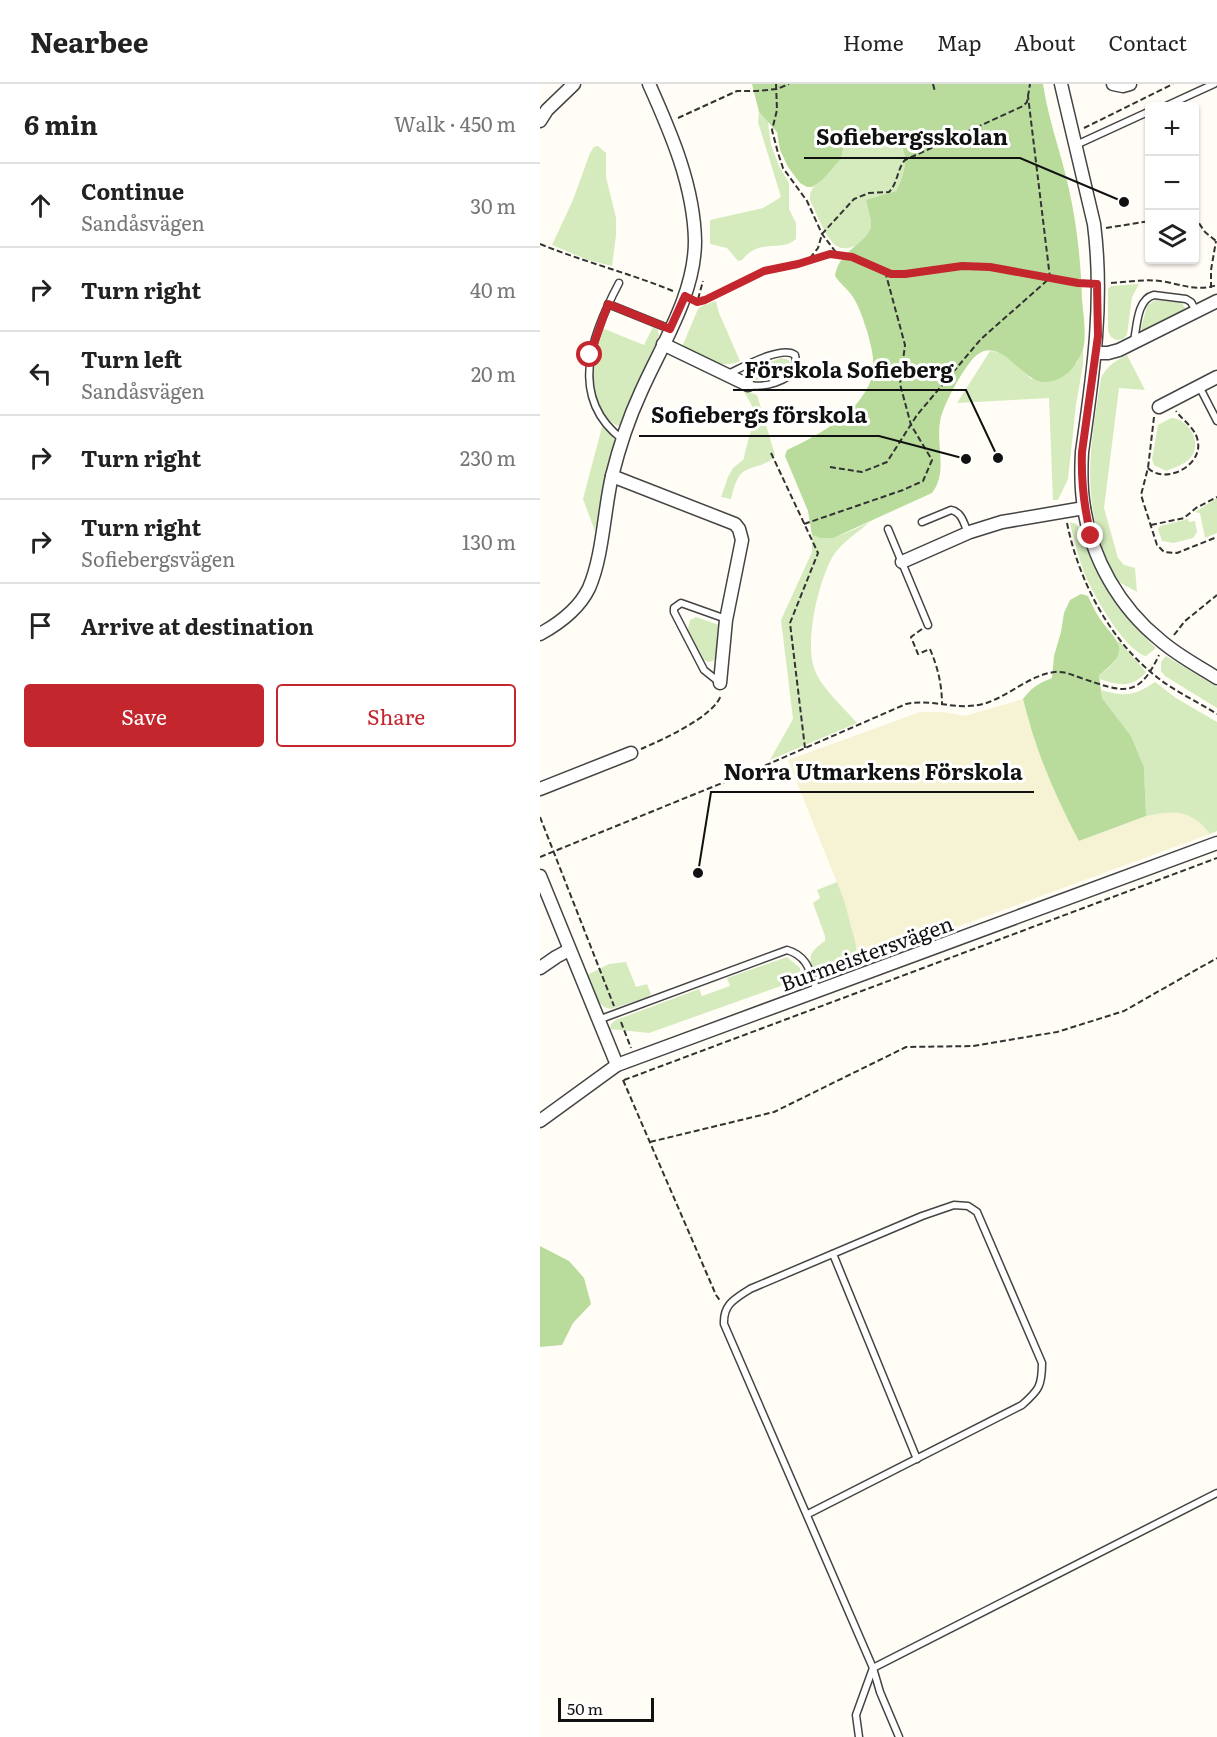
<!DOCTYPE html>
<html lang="en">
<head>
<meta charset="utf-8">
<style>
  body { margin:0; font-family:Literata,serif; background:#f2f2f2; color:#222 }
  .controls { position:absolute; right:18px; top:18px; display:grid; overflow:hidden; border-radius:6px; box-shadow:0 2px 4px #0004 }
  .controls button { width:54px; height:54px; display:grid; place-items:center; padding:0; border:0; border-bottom:2px solid #e0e0e0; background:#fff; color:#222; font:30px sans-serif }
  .scale { position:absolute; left:18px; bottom:15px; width:96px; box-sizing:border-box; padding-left:6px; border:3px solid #111; border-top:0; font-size:16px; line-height:21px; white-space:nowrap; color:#111; -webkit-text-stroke:4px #fff; paint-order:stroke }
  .stop { position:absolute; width:18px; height:18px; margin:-14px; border:4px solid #c4262e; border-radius:50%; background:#fff }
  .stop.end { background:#c4262e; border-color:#fff; box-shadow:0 2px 6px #0008 }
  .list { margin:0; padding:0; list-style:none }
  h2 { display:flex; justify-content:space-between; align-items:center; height:78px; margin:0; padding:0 24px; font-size:26px }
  h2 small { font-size:20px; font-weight:400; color:#767676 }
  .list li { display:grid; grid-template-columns:39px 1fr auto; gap:18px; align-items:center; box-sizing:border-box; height:84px; padding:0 24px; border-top:2px solid #e0e0e0 }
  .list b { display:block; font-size:22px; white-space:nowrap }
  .list p { margin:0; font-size:20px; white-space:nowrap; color:#767676 }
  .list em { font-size:20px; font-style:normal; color:#767676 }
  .actions { display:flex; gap:12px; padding:18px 24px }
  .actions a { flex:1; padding:14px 0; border:2px solid #c4262e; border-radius:6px; text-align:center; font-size:21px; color:#c4262e }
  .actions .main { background:#c4262e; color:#fff }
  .icon { flex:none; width:33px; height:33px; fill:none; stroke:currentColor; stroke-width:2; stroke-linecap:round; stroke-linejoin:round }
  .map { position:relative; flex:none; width:677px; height:1653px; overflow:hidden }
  header { display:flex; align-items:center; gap:36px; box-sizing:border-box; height:84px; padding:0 30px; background:#fff; border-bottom:2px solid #e0e0e0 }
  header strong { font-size:28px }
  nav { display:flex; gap:33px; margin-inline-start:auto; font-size:21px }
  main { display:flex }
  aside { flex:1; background:#fff }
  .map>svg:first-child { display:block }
  .farmland { fill:#f6f3d4 }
  .green { fill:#d5ebbd }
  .forest { fill:#b9dc9c }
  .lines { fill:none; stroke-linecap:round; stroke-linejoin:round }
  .service-casing { stroke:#444; stroke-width:9 }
  .minor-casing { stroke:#444; stroke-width:15 }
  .path { stroke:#333; stroke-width:2; stroke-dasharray:6 3; stroke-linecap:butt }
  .service { stroke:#fff; stroke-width:6 }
  .minor { stroke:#fff; stroke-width:12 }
  .route { stroke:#c4262e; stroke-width:8 }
  .labels { text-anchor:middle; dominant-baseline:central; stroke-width:6; stroke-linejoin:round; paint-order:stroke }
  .street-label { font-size:21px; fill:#111; stroke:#fff }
  .leader { fill:none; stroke:#111; stroke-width:2 }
  .callout-dot { fill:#111; stroke:#fff; stroke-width:2 }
  .callout-label { font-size:22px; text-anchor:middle; font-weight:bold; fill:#111; stroke:#fff; stroke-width:6; stroke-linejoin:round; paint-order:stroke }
</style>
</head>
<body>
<header>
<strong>Nearbee</strong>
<nav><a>Home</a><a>Map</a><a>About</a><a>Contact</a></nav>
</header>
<main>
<aside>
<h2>6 min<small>Walk · 450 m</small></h2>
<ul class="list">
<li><svg class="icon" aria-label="ahead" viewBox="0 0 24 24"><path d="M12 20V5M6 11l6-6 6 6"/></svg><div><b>Continue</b><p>Sandåsvägen</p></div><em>30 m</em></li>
<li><svg class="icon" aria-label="right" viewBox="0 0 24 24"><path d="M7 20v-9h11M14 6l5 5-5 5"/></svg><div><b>Turn right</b></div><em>40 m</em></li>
<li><svg class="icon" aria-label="left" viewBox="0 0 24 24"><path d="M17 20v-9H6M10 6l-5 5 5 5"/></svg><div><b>Turn left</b><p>Sandåsvägen</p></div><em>20 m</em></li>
<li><svg class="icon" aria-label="right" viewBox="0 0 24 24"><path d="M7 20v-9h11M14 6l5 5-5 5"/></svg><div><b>Turn right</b></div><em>230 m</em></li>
<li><svg class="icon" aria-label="right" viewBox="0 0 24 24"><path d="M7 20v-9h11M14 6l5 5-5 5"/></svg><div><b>Turn right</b><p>Sofiebergsvägen</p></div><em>130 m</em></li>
<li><svg class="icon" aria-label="arrive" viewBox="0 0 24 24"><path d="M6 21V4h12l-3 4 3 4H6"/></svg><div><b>Arrive at destination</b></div></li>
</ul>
<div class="actions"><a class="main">Save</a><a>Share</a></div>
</aside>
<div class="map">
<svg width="677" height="1653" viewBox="0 0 677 1653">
  <rect width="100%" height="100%" fill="#fffdf5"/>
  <path class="farmland" d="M483,615L489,639L539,757L606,732L631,727L650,731L664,741L670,750L322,878L316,876V861L305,819L248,676L380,628H403L425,632Z"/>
  <g class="green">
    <path d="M219,28L228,38L231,61L239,82L249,99V125L256,139V155C241,169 220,153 202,176L198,177L187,164L170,160V136L223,124L241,113L218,38Z"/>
    <path d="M312,50L360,60C370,74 363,93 356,107L326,117C327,124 331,133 331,140C331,157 305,173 293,159C284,150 276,128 270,116C268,98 292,90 300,75C304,68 303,59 305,52Z"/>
    <path d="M58,62L66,69V93L76,134V151L72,182L48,176L12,161L33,116L50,69L54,63Z"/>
    <path d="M599,200L592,213L587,251L583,255L576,256L571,253L568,247V205L571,202Z"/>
    <path d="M615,216L642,219L646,226L603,248L601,244L607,222Z"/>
    <path d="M176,217L179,229L200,277C180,287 160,272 142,263L158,225L162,222Z"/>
    <path d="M113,243L118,246L119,252L80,341L78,342C42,324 51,275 62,244L104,261Z"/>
    <path d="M543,263V280L536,321L528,395L518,416H513L509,314L417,319L450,267C467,268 479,283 491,295L537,279Z"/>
    <path d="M587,271L605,306L579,304L564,424L578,474L584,481L595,484L597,508C590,504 579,499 574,493C567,482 562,467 559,454C543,398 552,351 561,294C567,282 575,277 587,271Z"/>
    <path d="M241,274L249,276L250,282C243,290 225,297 215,296L212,293L216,284Z"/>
    <path d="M203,306L217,311L235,371C227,384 209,380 200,391C195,398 193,407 191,415L181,413L188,393L193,384L204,375C205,364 216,334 214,328C212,320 207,313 203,306Z"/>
    <path d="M631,334C648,334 663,359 651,373C646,380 634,384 626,387L614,381L612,375L618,341Z"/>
    <path d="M62,343L72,350L75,357L55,447L43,415Z"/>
    <path d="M677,414V449L665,454L660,429L655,428Z"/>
    <path d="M648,435L649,438L655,437L657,448L653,454L634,459L622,457L618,445L620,442Z"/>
    <path d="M330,438C318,448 301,459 293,472C278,498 263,561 276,589C283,605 305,625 317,639L230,676L253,635L241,536L272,468V451C291,459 312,446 330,438Z"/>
    <path d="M530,439H534C547,447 547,468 554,481C570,514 590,540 616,564L606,572C585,567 552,509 544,488C538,472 534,456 530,439Z"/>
    <path d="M156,533L179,541L180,544L179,570L173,577L168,578L164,576L148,545L150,536Z"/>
    <path d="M578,556L606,588C592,605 578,601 560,595L559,591C575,580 579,576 578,556Z"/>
    <path d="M626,572L677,603V624L625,592L621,587V578Z"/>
    <path d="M615,598L636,614L677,638V747L670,750C652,725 633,726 606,732L604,683L591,652L562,614L561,606C586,613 594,612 615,598Z"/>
    <path d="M297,798L305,819L316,861V876L311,882L278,891C265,875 270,867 285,857V852L273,819L280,814L277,806Z"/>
    <path d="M247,873L260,884L261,891L255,897L109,949L70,945L71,940L76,936L159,905L162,912L190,902L187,894Z"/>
    <path d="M86,878L96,903L107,900L111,910L108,913L71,925C57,924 53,905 48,893L49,890L69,880Z"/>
  </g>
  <g class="forest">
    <path d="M212,0H503C509,41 525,79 532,120C538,151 541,183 542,215C543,230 547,250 543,265C537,282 524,298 504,298C480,298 458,244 431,277C421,289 402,323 400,338C396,361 408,389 392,409L293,454H280L272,451L268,427L245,372L247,366C279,351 326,326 333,288C335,275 330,258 327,247C323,235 320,224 313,213C308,205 300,200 295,192C299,164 331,159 331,140C331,133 327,124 326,116L356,107C363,93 370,74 360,60L312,50L306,52L301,75L282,96L272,103H267L260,99L248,83L240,66L237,48L219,28Z"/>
    <path d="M541,510L548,512C551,518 553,524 557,530C573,557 597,563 559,591L562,614L591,652L604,683L606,732L539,757C515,712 495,665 483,615C491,604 499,599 512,594L514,572L521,548L524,529L530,516Z"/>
    <path d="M0,1162L29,1177L44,1194L51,1220L33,1239L22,1261L0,1263Z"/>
  </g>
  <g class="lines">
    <defs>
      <g id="service">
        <path d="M626,22L674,0"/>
        <path d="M536,61L610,27"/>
        <path d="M79,199C52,250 27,313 82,355"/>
        <path d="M68,220L130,245"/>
        <path d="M594,257C597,242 597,215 614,211L646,215L651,218L656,227"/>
        <path d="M188,290C203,283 242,261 255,271L257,283C248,298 224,304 208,301"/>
        <path d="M659,302L677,337"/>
        <path d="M382,438L411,426C422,428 424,440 428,449"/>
        <path d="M348,445L388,541"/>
        <path d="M179,598L164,586L134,528V524L141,519L186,535"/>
        <path d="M58,936L247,866C268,872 270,888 277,907"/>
        <path d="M293,1170L377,1375"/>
        <path d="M268,1430L482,1321C499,1306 502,1302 502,1279L437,1128L428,1122L414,1121L382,1132L210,1205C195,1215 183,1220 184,1240L333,1584L316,1631L319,1653"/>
        <path d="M359,1653L340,1608L333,1584L677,1409"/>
      </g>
      <g id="minor">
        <path d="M521,0L554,140C564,218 553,291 542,368C541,386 541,406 544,423C551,474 580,524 620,556C637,571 658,582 677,594"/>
        <path d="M573,0L583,2L590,0"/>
        <path d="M0,37L7,26L34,0"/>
        <path d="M123,260L208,301"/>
        <path d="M556,269H568L579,266L677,217"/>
        <path d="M619,323L677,293"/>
        <path d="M72,392L195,440L199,445L202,456L186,536L180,599"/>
        <path d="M362,478L430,448L462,438L544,424"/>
        <path d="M0,550C20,539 39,525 49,504C63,472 64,426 72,392C79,364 88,336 100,310C121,262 155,211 155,157C154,102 131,49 109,0"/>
        <path d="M0,705L91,669"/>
        <path d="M0,792L77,981"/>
        <path d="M0,884L16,873L29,866"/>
        <path d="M0,1037L77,981L677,759"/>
      </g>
    </defs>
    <use href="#service" class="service-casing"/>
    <use href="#minor" class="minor-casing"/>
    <g class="path">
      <path d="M236,0L237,26L232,46L238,69L243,84L267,117L282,150L298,171"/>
      <path d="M393,0L395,8"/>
      <path d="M138,34L197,7H217L237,5L249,0"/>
      <path d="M544,44L633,0"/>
      <path d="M654,107L657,102"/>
      <path d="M654,132L665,148L676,157"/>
      <path d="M566,144L610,137"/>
      <path d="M0,160C44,178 89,189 133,207"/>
      <path d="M270,174L278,164L282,150L314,115L329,109L349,108C358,99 357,85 365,76L483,22L487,18L490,0"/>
      <path d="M571,199C587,198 603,195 620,197C640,200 657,208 677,201"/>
      <path d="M671,204V186L676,157"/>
      <path d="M158,215L163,197"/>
      <path d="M154,216H165L175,213L224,187L258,180L290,170L312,173L351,190H365L422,182L450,183L547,199"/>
      <path d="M614,333L608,384L601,411L617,461L624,468L637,469L677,453"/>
      <path d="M231,369L278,469L250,539L265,664"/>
      <path d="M290,383L322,388L347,378L377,331L441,255L510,194L488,12"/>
      <path d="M608,384C625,401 662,382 658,358C656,344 644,338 636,327"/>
      <path d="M527,439C539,498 570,557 618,594C636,608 658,618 677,630"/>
      <path d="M264,440L363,406L383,397L392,376L371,341L360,300L365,261L345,187"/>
      <path d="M611,441L644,434L656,424L677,413"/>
      <path d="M382,545L371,553L378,570L390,565C398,584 402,601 402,621"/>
      <path d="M634,551L645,537L677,511"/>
      <path d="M101,665C122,656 175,632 181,611"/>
      <path d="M0,733L74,922"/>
      <path d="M0,773L224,682L366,620C393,614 414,627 443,620C468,613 489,591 515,588C524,587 532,591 541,594C583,608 598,616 619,571"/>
      <path d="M81,938L91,964"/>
      <path d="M83,996L176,1211L181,1218"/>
      <path d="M84,996L677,774"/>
      <path d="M110,1058L234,1028L366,963L433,962L517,948L584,927L677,874"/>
    </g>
    <use href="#service" class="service"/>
    <use href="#minor" class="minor"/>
  </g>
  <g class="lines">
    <path class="route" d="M50,271L68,220L130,245L145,212L157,218L165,216L224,187L258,180L290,170L312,173L351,190H365L422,182L450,183L538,199L557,200L558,252L542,368C541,397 544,424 551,452"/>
  </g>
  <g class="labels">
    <g class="street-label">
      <text transform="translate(326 868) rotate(-20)">Burmeistersvägen</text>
    </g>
  </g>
  <path class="leader" d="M584 118L480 74H264M458 374L426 306H193M426 375L339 352H99M158 789L171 708H494"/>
  <g class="callout-dot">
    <circle cx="584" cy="118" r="6"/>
    <circle cx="458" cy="374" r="6"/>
    <circle cx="426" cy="375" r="6"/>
    <circle cx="158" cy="789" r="6"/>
  </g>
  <g class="callout-label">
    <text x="372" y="61">Sofiebergsskolan</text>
    <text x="309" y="294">Förskola Sofieberg</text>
    <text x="219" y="339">Sofiebergs förskola</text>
    <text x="333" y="696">Norra Utmarkens Förskola</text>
  </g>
</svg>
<div class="controls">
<button>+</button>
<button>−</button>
<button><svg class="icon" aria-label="layers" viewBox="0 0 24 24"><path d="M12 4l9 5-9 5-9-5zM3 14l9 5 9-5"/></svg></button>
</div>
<div class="scale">50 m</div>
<div class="stop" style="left:50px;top:271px"></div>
<div class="stop end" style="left:551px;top:452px"></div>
</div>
</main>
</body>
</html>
